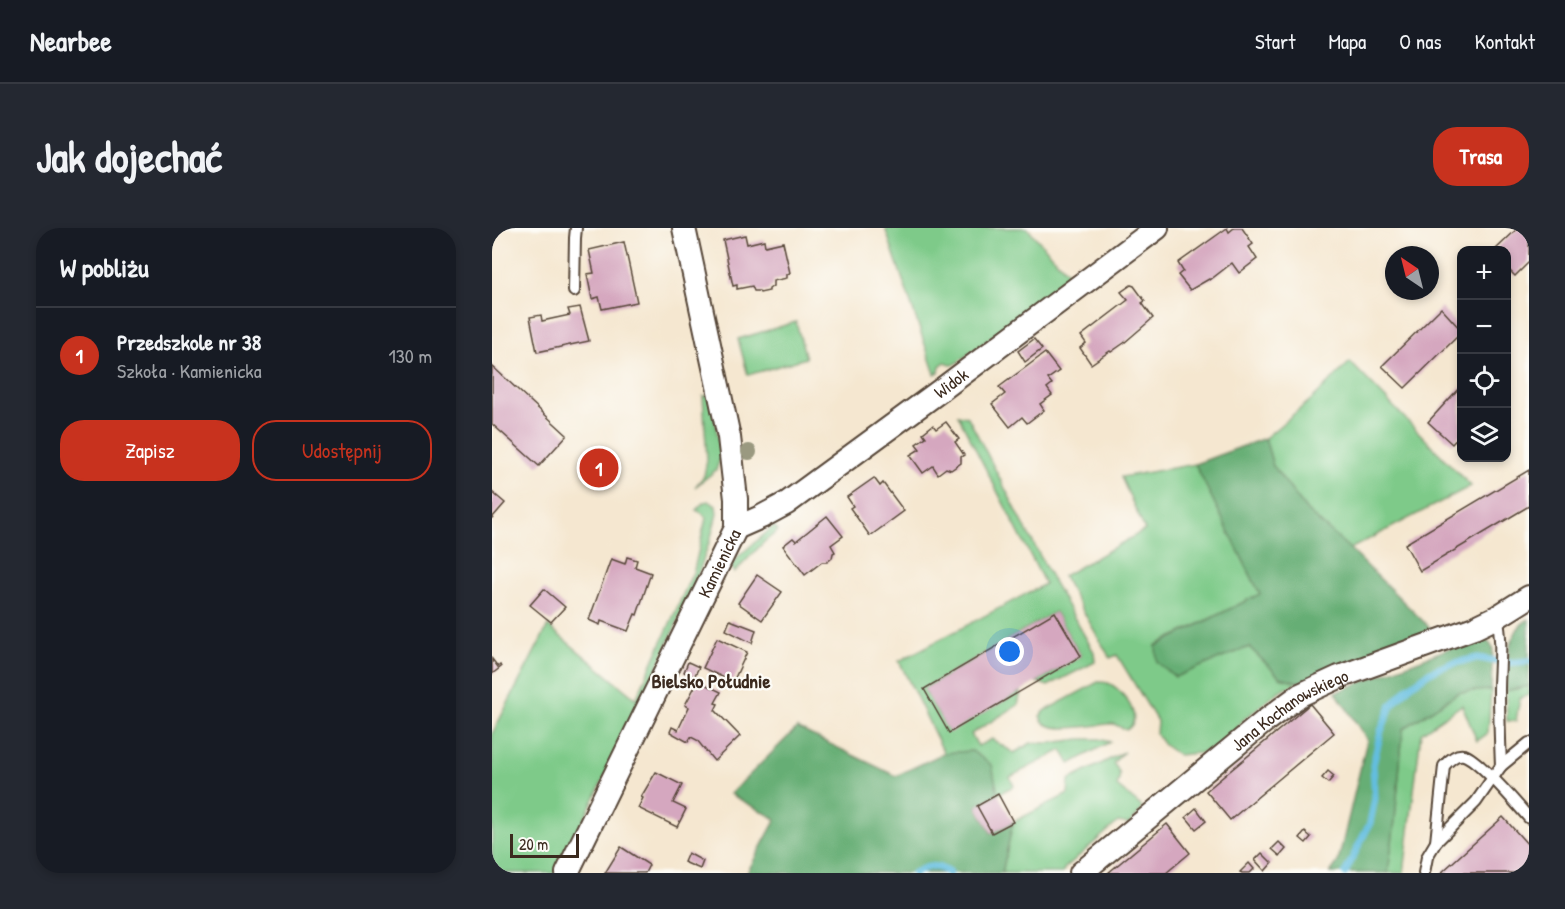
<!DOCTYPE html>
<html lang="pl">
<head>
<meta charset="utf-8">
<style>
  body { margin:0; font-family:"Patrick Hand",sans-serif; background:#242831; color:#f1f3f6 }
  .controls { position:absolute; right:18px; top:18px; display:grid; overflow:hidden; border-radius:12px; box-shadow:0 3px 9px #0003 }
  .controls button { width:54px; height:54px; display:grid; place-items:center; padding:0; border:0; border-bottom:2px solid #363941; background:#171b24; color:#f1f3f6; font:30px sans-serif }
  .compass { position:absolute; left:893px; top:18px; width:54px; height:54px; border-radius:50%; background:#171b24; box-shadow:0 3px 9px #0003; rotate:325deg }
  .scale { position:absolute; left:18px; bottom:15px; width:69px; box-sizing:border-box; padding-left:6px; border:3px solid #3b2a1e; border-top:0; font-size:16px; line-height:21px; white-space:nowrap; color:#3b2a1e; -webkit-text-stroke:4px #fdfcf7; paint-order:stroke }
  .you { position:absolute; left:518px; top:424px; width:21px; height:21px; margin:-15px; border:4px solid #fff; border-radius:50%; background:#1a73e8; box-shadow:0 0 0 9px #1a73e833 }
  .badge { display:grid; place-items:center; width:39px; height:39px; border-radius:50%; background:#c8321e; color:#fff; font-size:20px; font-weight:700 }
  .pin { position:absolute; translate:-50% -50%; border:3px solid #fff; box-shadow:0 2px 6px #0006 }
  .list { margin:0; padding:0; list-style:none }
  h2 { display:flex; justify-content:space-between; align-items:center; height:78px; margin:0; padding:0 24px; font-size:26px }
  h2 small { font-size:20px; font-weight:400; color:#9ea1a6 }
  .list li { display:grid; grid-template-columns:39px 1fr auto; gap:18px; align-items:center; box-sizing:border-box; height:96px; padding:0 24px; border-top:2px solid #363941 }
  .list b { display:block; font-size:22px; white-space:nowrap }
  .list p { margin:0; font-size:20px; white-space:nowrap; color:#9ea1a6 }
  .list em { font-size:20px; font-style:normal; color:#9ea1a6 }
  .actions { display:flex; gap:12px; padding:18px 24px }
  .actions a { flex:1; padding:14px 0; border:2px solid #c8321e; border-radius:24px; text-align:center; font-size:21px; color:#c8321e }
  .actions .main { background:#c8321e; color:#fff }
  .icon { flex:none; width:33px; height:33px; fill:none; stroke:currentColor; stroke-width:2; stroke-linecap:round; stroke-linejoin:round }
  .map { position:relative; flex:none; width:1037px; height:645px; overflow:hidden; border-radius:24px }
  header { display:flex; align-items:center; gap:36px; box-sizing:border-box; height:84px; padding:0 30px; background:#171b24; border-bottom:2px solid #363941 }
  header strong { font-size:28px }
  nav { display:flex; gap:33px; margin-inline-start:auto; font-size:21px }
  .intro { display:flex; align-items:center; justify-content:space-between; box-sizing:border-box; height:144px; padding:0 36px }
  h1 { margin:0; font-size:42px }
  .button { padding:15px 27px; border-radius:24px; background:#c8321e; color:#fff; font-size:21px; font-weight:700 }
  main { display:flex; gap:36px; padding:0 36px }
  aside { flex:1; background:#171b24; border-radius:24px; box-shadow:0 3px 9px #0003 }
  .map>svg:first-child { display:block }
  .green { fill:#7eca89; stroke:#5c7a54; stroke-width:1.5 }
  .forest { fill:#66ae75; stroke:#506c4a; stroke-width:1.5 }
  .lines { fill:none; stroke-linecap:round; stroke-linejoin:round }
  .stream { stroke:#63bee0; stroke-width:7 }
  .building { fill:#d5a7bf }
  .lane-casing { stroke:#574639; stroke-width:14 }
  .street-casing { stroke:#574639; stroke-width:26 }
  .lane { stroke:#fff; stroke-width:10 }
  .street { stroke:#fff; stroke-width:22 }
  .tree { fill:#9a9980 }
  .labels { text-anchor:middle; dominant-baseline:central; stroke-width:4.5; stroke-linejoin:round; paint-order:stroke }
  .street-label { font-size:18px; fill:#3b2a1e; stroke:#fdfcf7 }
  .neighbourhood-label { font-size:20px; font-weight:bold; fill:#3b2a1e; stroke:#fdfcf7 }
</style>
</head>
<body>
<header>
<strong>Nearbee</strong>
<nav><a>Start</a><a>Mapa</a><a>O nas</a><a>Kontakt</a></nav>
</header>
<div class="intro"><h1>Jak dojechać</h1><a class="button">Trasa</a></div>
<main>
<aside>
<h2>W pobliżu<small></small></h2>
<ul class="list">
<li><span class="badge">1</span><div><b>Przedszkole nr 38</b><p>Szkoła · Kamienicka</p></div><em>130 m</em></li>
</ul>
<div class="actions"><a class="main">Zapisz</a><a>Udostępnij</a></div>
</aside>
<div class="map">
<svg width="1037" height="645" viewBox="0 0 1037 645">
  <rect width="100%" height="100%" fill="#fdfcf7"/>
  <filter id="ink" filterUnits="userSpaceOnUse"><feTurbulence type="fractalNoise" baseFrequency=".0167" numOctaves="2"/><feDisplacementMap in="SourceGraphic" scale="12" xChannelSelector="R" yChannelSelector="G"/><feConvolveMatrix kernelMatrix="1 2 1 2 8 2 1 2 1" color-interpolation-filters="sRGB"/></filter>
  <filter id="wash" filterUnits="userSpaceOnUse"><feTurbulence type="fractalNoise" baseFrequency=".008" numOctaves="4" result="noise"/><feDisplacementMap in="SourceGraphic" scale="24" xChannelSelector="R" yChannelSelector="G"/><feGaussianBlur stdDeviation="1.35" result="paint"/><feColorMatrix in="noise" values="0 0 0 0 0 0 0 0 0 0 0 0 0 0 0 0 0 1.4 0 .05"/><feComposite in="paint" operator="in"/></filter>
  <g filter="url(#wash)">
    <rect width="100%" height="100%" fill="#f5e7d0"/>
    <g class="green">
      <path d="M393,0H535L580,49L462,137L453,134L448,138L447,144L443,146Z"/>
      <path d="M304,94L314,130L256,147L246,111Z"/>
      <path d="M858,134L979,258L858,321L815,283L781,238L773,210L821,170Z"/>
      <path d="M219,167L229,229L224,242L203,259L212,248L215,232L211,168Z"/>
      <path d="M466,187L476,189L561,353L602,424L603,434L556,458L545,454L589,428L563,384L432,461L457,504L529,463L526,477L479,506L486,518L500,511L522,525L539,515H558L588,511H607L618,514L578,536L570,522L518,549L522,558L506,566L499,537L480,523L452,525L407,433L553,356Z"/>
      <path d="M703,236L768,366L664,417L683,449L757,419L788,449L807,454L789,462L751,492L740,508L727,518L708,525L686,527L672,517L664,506L665,493L625,427L618,430L571,348L653,302L629,249Z"/>
      <path d="M217,273L224,278L225,286L219,309L206,347L149,476L65,645H0V506L56,398L144,471L202,342L214,290L210,285L204,282L212,274Z"/>
      <path d="M282,298L286,303L272,314L242,345L239,338L247,328Z"/>
      <path d="M606,454C610,454 612,454 616,455C630,460 654,492 634,502L622,496H617C602,497 571,503 558,498C552,496 550,493 548,488L554,482Z"/>
      <path d="M1037,458V467L1028,470L1024,493H1015L1014,463Z"/>
      <path d="M999,462L996,505L985,513L970,477L929,505L912,645H896L903,592L911,501L967,464Z"/>
      <path d="M632,524L621,535C629,545 629,546 625,558L649,578L650,582L637,596L626,594L572,641L571,645H510L521,594L576,566L577,552Z"/>
    </g>
    <g class="forest">
      <path d="M773,210L781,238L815,283L858,321L939,401L937,409L859,438L807,454L788,449L757,419L683,449L665,434L664,418L768,366L703,236Z"/>
      <path d="M1037,391V458L1014,463C1015,439 1013,404 1037,391Z"/>
      <path d="M991,409L1001,419L999,462L967,464L911,501L903,592L896,645H838L846,634L875,512L844,464L953,422Z"/>
      <path d="M305,500L404,548L452,525L480,523L500,537L506,566L485,578L499,605L521,594L510,645H255L284,591L238,566Z"/>
    </g>
    <g class="lines">
      <g class="stream">
        <path d="M422,645C436,637 444,636 457,645"/>
        <path d="M853,645L878,595L883,570L881,537L889,503L899,478L917,459L938,444L958,436L986,430L1015,435L1037,433"/>
      </g>
    </g>
    <g id="blocks">
      <g class="building">
        <path d="M735,0L737,4L742,0H750L761,16L757,19L765,31L747,45L740,35L718,52L717,51L698,62L686,47L691,43L686,35Z"/>
        <path d="M1026,0H1037V34L1023,48L1014,39V22H1003Z"/>
        <path d="M253,7L255,16L272,12L273,18L291,14L298,45L295,46V50L281,53V58L277,61V63L268,65L267,63H262L260,58L245,61V57L241,58L231,12Z"/>
        <path d="M132,14L145,74L110,81L107,69L100,71L95,46L102,45L97,22Z"/>
        <path d="M639,57L642,58L653,73L650,75L661,90L632,115L619,124L618,123L599,136L588,120L594,115L589,108L636,72L629,64Z"/>
        <path d="M88,79L97,113L45,124L38,89L49,87L50,93L78,87L76,81Z"/>
        <path d="M949,80L969,102V105L913,160L890,138Z"/>
        <path d="M542,111L550,121L533,134L526,123Z"/>
        <path d="M553,125L567,143L556,151L560,156L555,160L560,167L548,176L552,182L535,195L530,189L518,199L500,176L513,166L507,159Z"/>
        <path d="M0,138L75,207L47,238L0,196Z"/>
        <path d="M969,158V206L960,216L936,194Z"/>
        <path d="M454,194L467,211L463,214L472,227L469,229V235L459,242L454,240L446,246L441,238L431,245L418,227L428,221L424,216L434,209L431,205L441,197L444,201Z"/>
        <path d="M1037,242V278L928,343L913,316Z"/>
        <path d="M382,250L388,258L391,255L412,283L378,308L358,280L361,278L355,269Z"/>
        <path d="M0,264L13,275L0,290Z"/>
        <path d="M335,288L351,308L339,317L343,324L341,325L340,330L335,334H330L313,347L291,318L301,310L304,313Z"/>
        <path d="M135,329L145,332L143,339L159,345L145,387L143,386L136,403L109,393L108,397L97,392L119,331L133,336Z"/>
        <path d="M265,347L290,364L270,392L246,375Z"/>
        <path d="M52,361L73,379L59,394L38,377Z"/>
        <path d="M563,384L589,428L457,505L432,461Z"/>
        <path d="M238,392L264,402L260,415L234,402Z"/>
        <path d="M225,410L255,424L241,454L211,440Z"/>
        <path d="M0,431L6,439L8,437L9,439L0,446Z"/>
        <path d="M196,434L207,439L202,449L192,444Z"/>
        <path d="M206,453L229,464L223,475L226,476L223,482L248,508L222,533L205,512L199,509L196,514L178,504L180,499L186,502L197,479L193,477Z"/>
        <path d="M818,476L842,505L738,592L714,563Z"/>
        <path d="M836,543L842,548L836,555L830,550Z"/>
        <path d="M164,544L190,557L181,575L194,581L185,599L146,580L151,570L149,569Z"/>
        <path d="M506,566L521,594L500,605L485,578Z"/>
        <path d="M704,580L714,593L704,601L694,589Z"/>
        <path d="M1011,589L1037,618V645H949Z"/>
        <path d="M675,596L698,625L674,645H616Z"/>
        <path d="M813,604L819,609L814,615L808,610Z"/>
        <path d="M787,614L794,621L788,628L780,621Z"/>
        <path d="M129,619L157,637L153,645H113Z"/>
        <path d="M196,625L211,633L208,641L192,634Z"/>
        <path d="M770,625L780,635L773,643L763,632Z"/>
        <path d="M757,635L762,641L758,645H750L748,644Z"/>
      </g>
    </g>
  </g>
  <g filter="url(#ink)">
    <use href="#blocks" fill-opacity="0" stroke="#574639" stroke-width="1.5"/>
    <g class="lines">
      <defs>
        <g id="lane">
          <path d="M82,63L83,10L84,0"/>
          <path d="M1005,389C1011,414 1007,437 1007,463C1007,488 1008,513 1009,538"/>
          <path d="M944,614L952,538C957,532 964,525 972,527C987,532 1025,576 1037,590"/>
          <path d="M932,645L935,629L944,614L984,574L1009,538L1037,515"/>
        </g>
        <g id="street">
          <path id="s1" d="M244,300L269,289L295,275L449,162L665,0"/>
          <path id="s2" d="M75,645L244,300V271L237,209L192,0"/>
          <path id="s3" d="M589,645L773,493L808,467L847,449L982,400L1005,389L1037,369"/>
        </g>
      </defs>
      <use href="#lane" class="lane-casing"/>
      <use href="#street" class="street-casing"/>
      <use href="#lane" class="lane"/>
      <use href="#street" class="street"/>
    </g>
    <circle class="tree" cx="257" cy="224" r="8"/>
  </g>
  <g class="labels">
    <g class="street-label">
      <text stroke="none"><textPath href="#s1" startOffset="260">Widok</textPath></text>
      <text stroke="none"><textPath href="#s2" startOffset="345">Kamienicka</textPath></text>
      <text stroke="none"><textPath href="#s3" startOffset="266">Jana Kochanowskiego</textPath></text>
    </g>
    <g class="neighbourhood-label">
      <text x="219" y="452">Bielsko Południe</text>
    </g>
  </g>
</svg>
<div class="controls">
<button>+</button>
<button>−</button>
<button><svg class="icon" aria-label="locate" viewBox="0 0 24 24"><circle cx="12" cy="12" r="6"/><path d="M12 2v4M12 18v4M2 12h4M18 12h4"/></svg></button>
<button><svg class="icon" aria-label="layers" viewBox="0 0 24 24"><path d="M12 4l9 5-9 5-9-5zM3 14l9 5 9-5"/></svg></button>
</div>
<svg class="compass" viewBox="-18 -18 36 36"><path d="M0-13l5 13h-10z" fill="#e53935"/><path d="M0 13l5-13h-10z" fill="#9ea1a6"/></svg>
<div class="scale">20 m</div>
<div class="you"></div>
<div class="pin badge" style="left:107px;top:240px">1</div>
</div>
</main>
</body>
</html>
